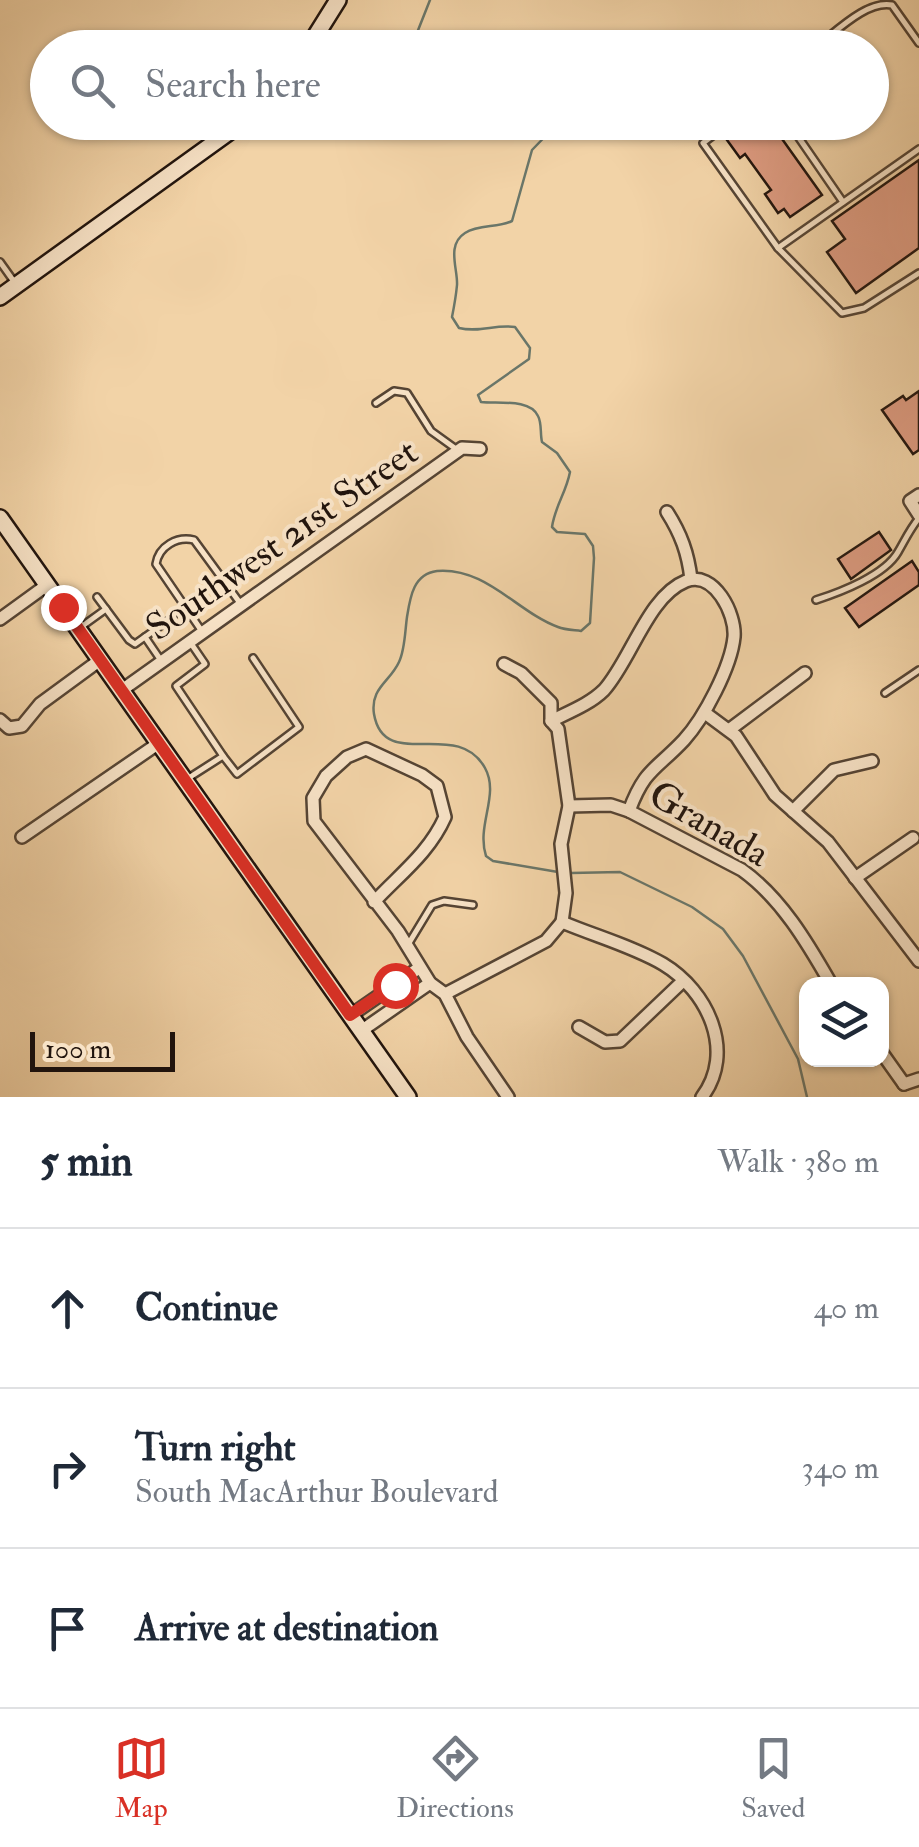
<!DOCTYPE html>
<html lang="en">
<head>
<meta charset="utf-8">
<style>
  body { margin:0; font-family:"IM FELL Double Pica",serif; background:#f2f2f3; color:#1f2937 }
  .controls { position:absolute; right:30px; bottom:30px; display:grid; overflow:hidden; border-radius:20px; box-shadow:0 2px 8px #0004 }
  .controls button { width:90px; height:90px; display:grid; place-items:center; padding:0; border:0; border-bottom:2px solid #e0e1e3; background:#fff; color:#1f2937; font:50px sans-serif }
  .scale { position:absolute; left:30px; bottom:25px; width:145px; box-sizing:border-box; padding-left:10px; border:5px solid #21140d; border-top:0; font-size:28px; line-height:35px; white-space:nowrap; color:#21140d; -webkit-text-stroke:8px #f7e2c6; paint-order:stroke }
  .stop { position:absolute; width:30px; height:30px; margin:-22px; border:8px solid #d93025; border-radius:50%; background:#fff }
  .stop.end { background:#d93025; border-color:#fff; box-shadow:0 2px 10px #0008 }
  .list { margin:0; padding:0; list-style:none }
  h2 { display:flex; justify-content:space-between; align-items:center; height:130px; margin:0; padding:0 40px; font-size:42px }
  h2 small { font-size:32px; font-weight:400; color:#747a83 }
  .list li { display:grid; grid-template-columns:65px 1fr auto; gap:30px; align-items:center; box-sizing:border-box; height:160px; padding:0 40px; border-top:2px solid #e0e1e3 }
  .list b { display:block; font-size:38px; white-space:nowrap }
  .list p { margin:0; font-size:32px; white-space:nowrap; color:#747a83 }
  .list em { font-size:32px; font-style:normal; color:#747a83 }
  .icon { flex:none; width:55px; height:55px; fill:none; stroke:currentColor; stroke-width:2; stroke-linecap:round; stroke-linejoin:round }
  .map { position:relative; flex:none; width:919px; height:1097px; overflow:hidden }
  .search { position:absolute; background:#fff; box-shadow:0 2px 8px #0004; left:30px; right:30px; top:30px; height:110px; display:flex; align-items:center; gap:25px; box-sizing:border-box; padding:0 35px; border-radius:55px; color:#747a83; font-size:38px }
  .sheet { height:610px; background:#fff }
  nav { display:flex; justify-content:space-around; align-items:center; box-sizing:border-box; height:140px; border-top:2px solid #e0e1e3; background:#fff; font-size:28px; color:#747a83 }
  nav a { display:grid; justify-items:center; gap:5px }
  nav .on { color:#d93025 }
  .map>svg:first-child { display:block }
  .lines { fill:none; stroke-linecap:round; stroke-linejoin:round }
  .stream { stroke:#6a7669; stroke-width:2.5 }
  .building { fill:#df9c82; stroke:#21140d; stroke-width:2.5 }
  .lane-casing { stroke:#554434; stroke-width:10 }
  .street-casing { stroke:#554434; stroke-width:16 }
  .secondary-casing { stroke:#21140d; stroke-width:20 }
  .lane { stroke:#f7e2c6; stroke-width:5 }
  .street { stroke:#f7e2c6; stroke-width:11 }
  .secondary { stroke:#f7e2c6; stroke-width:15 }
  .route { stroke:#d93025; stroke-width:12 }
  .labels { text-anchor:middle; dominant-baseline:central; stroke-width:8; stroke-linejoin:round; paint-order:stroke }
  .street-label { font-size:38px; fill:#21140d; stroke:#f7e2c6 }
</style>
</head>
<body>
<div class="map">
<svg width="919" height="1097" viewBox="0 0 919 1097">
  <rect width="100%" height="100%" fill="#f2d3a7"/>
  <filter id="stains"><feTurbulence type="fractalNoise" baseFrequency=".002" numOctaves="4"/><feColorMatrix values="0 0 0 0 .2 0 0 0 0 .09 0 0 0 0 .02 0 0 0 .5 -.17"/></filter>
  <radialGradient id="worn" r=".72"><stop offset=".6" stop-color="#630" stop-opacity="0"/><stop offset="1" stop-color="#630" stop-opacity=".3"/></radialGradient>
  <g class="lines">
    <g class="stream">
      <path d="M411,48L430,0"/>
      <path d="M558,872L493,861L486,856C476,825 500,795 485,768C457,717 384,773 374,714C370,688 390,682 399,662C405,650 405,631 407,617C410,598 413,574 437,571C486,567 517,612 558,627C565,630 574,630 581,631L590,623L594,558L593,546L585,534L557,532L552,527C555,506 566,493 570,472L557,453L542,442C540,434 542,423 538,416C530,398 497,404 481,402L478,395L529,359L530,348L515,327C495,324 480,333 459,328L452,317C454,307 456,296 457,285C458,269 446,245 465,233C479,224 497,228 512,221L532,150L559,122"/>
      <path d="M571,873L620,872L692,907L723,929L743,956L798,1059L807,1097"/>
    </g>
  </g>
  <g class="building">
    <path d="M751,122H770L822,195L790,217L784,209L778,213L765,194L771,190L745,154L740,158L727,140Z"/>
    <path d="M919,160V248L856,293L827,252L845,239L832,221Z"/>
    <path d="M919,391V450L913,454L882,410L903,396L906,400Z"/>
    <path d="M879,532L891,550L851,579L838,559Z"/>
    <path d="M912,561L919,572V585L859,627L845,608Z"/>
  </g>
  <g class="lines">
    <defs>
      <g id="lane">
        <path d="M814,48C835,33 866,0 892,5L919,43"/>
        <path d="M731,122L703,143L778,248L842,313L864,308L919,273"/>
        <path d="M788,122L843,202"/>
        <path d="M778,248L919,149"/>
        <path d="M0,262L15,283"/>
        <path d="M376,403L394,391L407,393L431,431L456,449"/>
        <path d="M97,597L129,640L135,644L173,617"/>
        <path d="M816,600C841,592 885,575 898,552C905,540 910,529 919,518"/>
        <path d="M81,627L106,609"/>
        <path d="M201,630L156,564C159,546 177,536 194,540L240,603"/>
        <path d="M145,637L160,659"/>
        <path d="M190,642L205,664L176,686L223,756"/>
        <path d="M885,693L919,670"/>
        <path d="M187,779L223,756L237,774L299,727L253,658"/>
        <path d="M409,943L432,905L444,901L473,905"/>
      </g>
      <g id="street">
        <path d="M919,495L910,501L919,515"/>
        <path d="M667,512C681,534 688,553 691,579"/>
        <path d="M0,619L47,585"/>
        <path d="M504,664L521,673L551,703V721L558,729L569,806L561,844L566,893L562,922"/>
        <path d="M122,690L462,448L480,449"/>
        <path d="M705,713L736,736L775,795L828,842L919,961"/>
        <path d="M0,720L9,728L22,726L40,704L100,660"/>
        <path d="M551,721C569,712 590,704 604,690C631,660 648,596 686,581C714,570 736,614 734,637C731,667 704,718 684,740C656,770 645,768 629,811"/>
        <path d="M729,730L805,673"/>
        <path d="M569,806L611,805L629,811L742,870C781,898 807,942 831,984"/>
        <path d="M793,811L834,770L872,761"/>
        <path d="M22,837L159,743"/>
        <path d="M855,878L913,838"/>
        <path d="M374,902C400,874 429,853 445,817L437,786L422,775L366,749L347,757L326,776L313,798L314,821L398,931L430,983L445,994L467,1037L508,1097"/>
        <path d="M445,994L546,941L562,922C595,936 632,946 663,964C708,991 736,1052 702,1097"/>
        <path d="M351,1015L419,968"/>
        <path d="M579,1027L605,1042L620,1041L683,981"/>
        <path d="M361,1031L430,983"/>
        <path d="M882,1053L904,1084"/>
        <path d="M904,1084L919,1079"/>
      </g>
      <g id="secondary">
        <path d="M308,48L338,0"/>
        <path d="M0,297L243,122"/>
        <path d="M0,518L408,1097"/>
      </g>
    </defs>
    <use href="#lane" class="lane-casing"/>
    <use href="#street" class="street-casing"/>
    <use href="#secondary" class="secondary-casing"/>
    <use href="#lane" class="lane"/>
    <use href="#street" class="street"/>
    <use href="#secondary" class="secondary"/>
  </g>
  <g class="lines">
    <path class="route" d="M63,607L350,1015L395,985"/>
  </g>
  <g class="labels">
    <g class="street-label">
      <text transform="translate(282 540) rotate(-35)">Southwest 21st Street</text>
      <text transform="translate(709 824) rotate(30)">Granada</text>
    </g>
  </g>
  <rect width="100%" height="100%" filter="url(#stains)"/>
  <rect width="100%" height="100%" fill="url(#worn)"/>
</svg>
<div class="controls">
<button><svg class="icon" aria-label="layers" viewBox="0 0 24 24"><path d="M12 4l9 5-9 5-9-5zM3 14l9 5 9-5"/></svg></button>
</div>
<div class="scale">100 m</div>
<div class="stop" style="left:395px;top:985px"></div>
<div class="stop end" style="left:63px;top:607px"></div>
<div class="search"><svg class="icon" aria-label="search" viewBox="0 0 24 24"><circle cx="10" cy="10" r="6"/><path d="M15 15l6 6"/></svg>Search here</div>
</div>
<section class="sheet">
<h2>5 min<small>Walk · 380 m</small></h2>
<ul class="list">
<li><svg class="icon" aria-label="ahead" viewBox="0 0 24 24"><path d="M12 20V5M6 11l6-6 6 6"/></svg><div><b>Continue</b></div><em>40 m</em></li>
<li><svg class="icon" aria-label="right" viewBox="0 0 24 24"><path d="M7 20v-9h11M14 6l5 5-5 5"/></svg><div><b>Turn right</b><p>South MacArthur Boulevard</p></div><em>340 m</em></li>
<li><svg class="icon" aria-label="arrive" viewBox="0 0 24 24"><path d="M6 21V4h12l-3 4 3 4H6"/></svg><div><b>Arrive at destination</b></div></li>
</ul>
</section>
<nav>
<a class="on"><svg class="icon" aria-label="map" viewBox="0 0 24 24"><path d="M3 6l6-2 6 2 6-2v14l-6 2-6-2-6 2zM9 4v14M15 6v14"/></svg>Map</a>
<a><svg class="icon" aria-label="directions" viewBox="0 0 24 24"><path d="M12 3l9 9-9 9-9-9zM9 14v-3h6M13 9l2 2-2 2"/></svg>Directions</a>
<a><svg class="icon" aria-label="saved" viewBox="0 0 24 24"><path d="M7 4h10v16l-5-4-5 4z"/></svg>Saved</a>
</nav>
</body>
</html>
